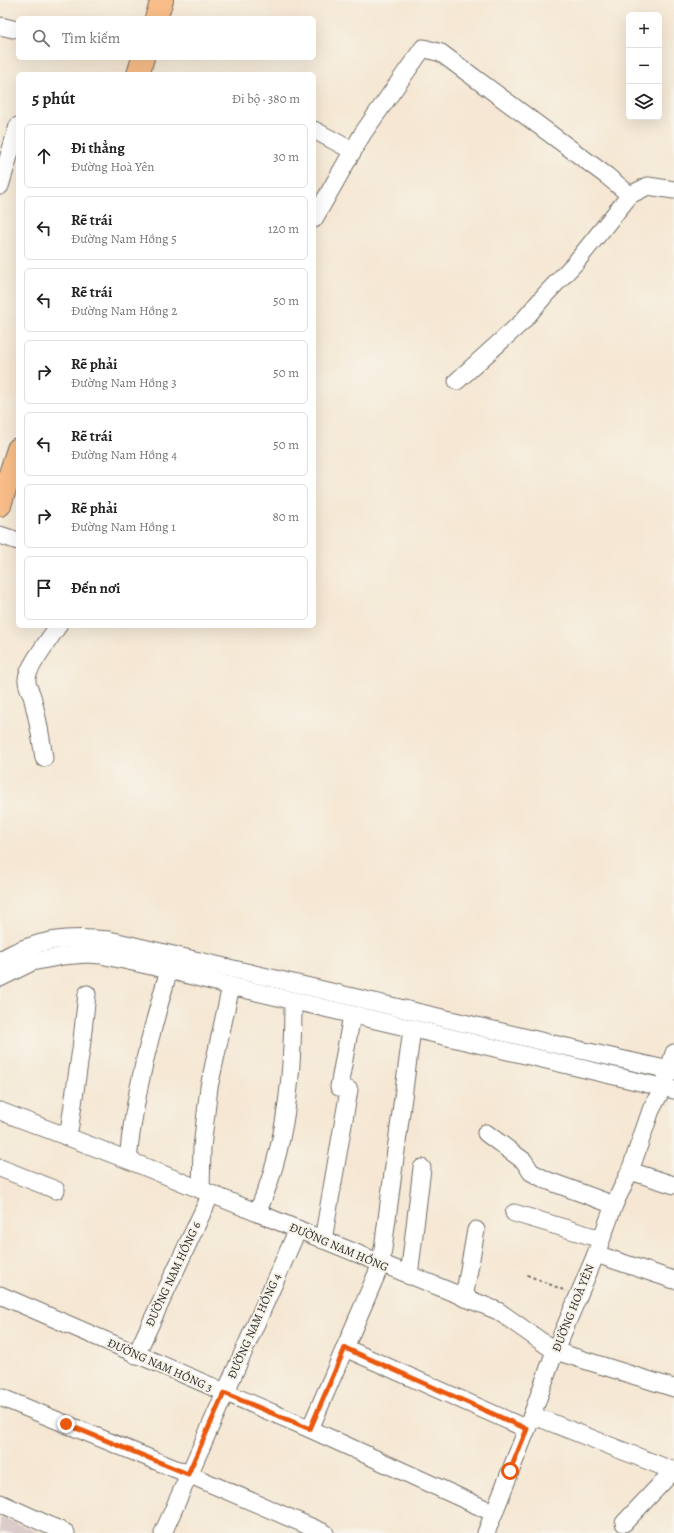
<!DOCTYPE html>
<html lang="vi">
<head>
<meta charset="utf-8">
<style>
  body { margin:0; font-family:Alegreya,serif; background:#f2f2f2; color:#222 }
  .controls { position:absolute; right:12px; top:12px; display:grid; overflow:hidden; border-radius:6px; box-shadow:0 4px 16px #0002 }
  .controls button { width:36px; height:36px; display:grid; place-items:center; padding:0; border:0; border-bottom:1px solid #e0e0e0; background:#fff; color:#222; font:20px sans-serif }
  .stop { position:absolute; width:12px; height:12px; margin:-9px; border:3px solid #ea580c; border-radius:50%; background:#fff }
  .stop.end { background:#ea580c; border-color:#fff; box-shadow:0 1px 4px #0008 }
  .list { margin:0; padding:0; list-style:none }
  h2 { display:flex; justify-content:space-between; align-items:center; height:52px; margin:0; padding:0 16px; font-size:17px }
  h2 small { font-size:13px; font-weight:400; color:#767676 }
  .list li { display:grid; grid-template-columns:26px 1fr auto; gap:12px; align-items:center; box-sizing:border-box; height:64px; margin:0 8px 8px; padding:0 8px; border:1px solid #e0e0e0; border-radius:6px }
  .list b { display:block; font-size:15px; white-space:nowrap }
  .list p { margin:0; font-size:13px; white-space:nowrap; color:#767676 }
  .list em { font-size:13px; font-style:normal; color:#767676 }
  .icon { flex:none; width:22px; height:22px; fill:none; stroke:currentColor; stroke-width:2; stroke-linecap:round; stroke-linejoin:round }
  .map { position:relative; flex:none; width:674px; height:1533px; overflow:hidden }
  .search { position:absolute; background:#fff; box-shadow:0 4px 16px #0002; left:16px; top:16px; width:300px; height:44px; display:flex; align-items:center; gap:10px; box-sizing:border-box; padding:0 14px; border-radius:6px; color:#767676; font-size:15px }
  .panel { position:absolute; background:#fff; box-shadow:0 4px 16px #0002; left:16px; top:72px; width:300px; height:556px; border-radius:6px }
  .map>svg:first-child { display:block }
  .industrial { fill:#d2bec1 }
  .lines { fill:none; stroke-linecap:round; stroke-linejoin:round }
  .minor-casing { stroke:#726d66; stroke-width:19 }
  .major-casing { stroke:#726d66; stroke-width:24 }
  .path { stroke:#726d66; stroke-width:2; stroke-dasharray:3 3; stroke-linecap:butt }
  .minor { stroke:#fff; stroke-width:17 }
  .major { stroke:#f8bd88; stroke-width:22 }
  .route { stroke:#ea580c; stroke-width:5 }
  .labels { text-anchor:middle; dominant-baseline:central; stroke-width:4; stroke-linejoin:round; paint-order:stroke }
  .street-label { font-size:12px; fill:#2b2b2b; stroke:#f7f3e8 }
</style>
</head>
<body>
<div class="map">
<svg width="674" height="1533" viewBox="0 0 674 1533">
  <rect width="100%" height="100%" fill="#f7f3e8"/>
  <filter id="ink" filterUnits="userSpaceOnUse"><feTurbulence type="fractalNoise" baseFrequency=".025" numOctaves="2"/><feDisplacementMap in="SourceGraphic" scale="8" xChannelSelector="R" yChannelSelector="G"/><feConvolveMatrix kernelMatrix="1 2 1 2 8 2 1 2 1" color-interpolation-filters="sRGB"/></filter>
  <filter id="wash" filterUnits="userSpaceOnUse"><feTurbulence type="fractalNoise" baseFrequency=".012" numOctaves="4" result="noise"/><feDisplacementMap in="SourceGraphic" scale="16" xChannelSelector="R" yChannelSelector="G"/><feGaussianBlur stdDeviation="0.9" result="paint"/><feColorMatrix in="noise" values="0 0 0 0 0 0 0 0 0 0 0 0 0 0 0 0 0 1.4 0 .05"/><feComposite in="paint" operator="in"/></filter>
  <g filter="url(#wash)">
    <rect width="100%" height="100%" fill="#f5e7d3"/>
    <path class="industrial" d="M0,1516L40,1533H0Z"/>
  </g>
  <g filter="url(#ink)">
    <g class="lines">
      <defs>
        <g id="minor">
          <path d="M0,26L13,29"/>
          <path d="M314,130L353,151"/>
          <path d="M0,186L18,126"/>
          <path d="M314,219L363,133L423,48L441,53L607,176L630,195"/>
          <path d="M457,381L522,322L545,295L576,262L630,195L648,186L674,190"/>
          <path d="M0,535L18,541"/>
          <path d="M44,758C41,738 38,719 33,700C32,693 26,686 27,679C27,668 51,637 58,626"/>
          <path d="M0,960C36,939 68,936 109,940L549,1043L674,1071"/>
          <path d="M0,978L32,962L63,956L86,954L101,955L169,970L231,986L674,1090"/>
          <path d="M0,1111L128,1160L498,1311L555,1351L674,1388"/>
          <path d="M486,1133L524,1161L531,1172L546,1180L614,1205"/>
          <path d="M67,1137L70,1125L81,1049L87,994"/>
          <path d="M128,1160C134,1095 151,1032 169,970"/>
          <path d="M0,1168L56,1190"/>
          <path d="M630,1171L674,1185"/>
          <path d="M201,1190L202,1147L209,1087L231,986"/>
          <path d="M257,1213C287,1147 293,1072 293,1001"/>
          <path d="M514,1213L601,1239"/>
          <path d="M323,1240L349,1090L339,1087L352,1015"/>
          <path d="M596,1254L674,1280"/>
          <path d="M409,1276L422,1168"/>
          <path d="M0,1295L310,1429L494,1513"/>
          <path d="M464,1298L476,1230"/>
          <path d="M345,1348L527,1429"/>
          <path d="M136,1355L211,1194"/>
          <path d="M0,1397L188,1474L325,1533"/>
          <path d="M532,1415L674,1471"/>
          <path d="M310,1429L381,1264L412,1029"/>
          <path d="M0,1503L66,1533"/>
          <path d="M624,1523L674,1470"/>
          <path d="M163,1533L298,1229"/>
          <path d="M486,1533L527,1429L555,1351L596,1254L614,1205L630,1171L651,1110L664,1085L674,1053"/>
        </g>
        <g id="major">
          <path d="M156,18L162,0"/>
          <path d="M138,74L143,58"/>
          <path d="M0,505L18,449"/>
        </g>
      </defs>
      <use href="#minor" class="minor-casing"/>
      <use href="#major" class="major-casing"/>
      <path class="path" d="M527,1275L566,1291"/>
      <use href="#minor" class="minor"/>
      <use href="#major" class="major"/>
    </g>
  </g>
  <g class="lines" filter="url(#ink)">
    <path class="route" d="M66,1424L188,1474L224,1393L310,1429L345,1348L527,1429L510,1471"/>
  </g>
  <g class="labels">
    <g class="street-label">
      <text transform="translate(339 1247) rotate(23)">ĐƯỜNG NAM HỒNG</text>
      <text transform="translate(173 1274) rotate(-65)">ĐƯỜNG NAM HỒNG 6</text>
      <text transform="translate(573 1308) rotate(-68)">ĐƯỜNG HOÀ YÊN</text>
      <text transform="translate(254 1326) rotate(-66)">ĐƯỜNG NAM HỒNG 4</text>
      <text transform="translate(160 1365) rotate(24)">ĐƯỜNG NAM HỒNG 3</text>
    </g>
  </g>
</svg>
<div class="controls">
<button>+</button>
<button>−</button>
<button><svg class="icon" aria-label="layers" viewBox="0 0 24 24"><path d="M12 4l9 5-9 5-9-5zM3 14l9 5 9-5"/></svg></button>
</div>
<div class="stop" style="left:510px;top:1471px"></div>
<div class="stop end" style="left:66px;top:1424px"></div>
<div class="search"><svg class="icon" aria-label="search" viewBox="0 0 24 24"><circle cx="10" cy="10" r="6"/><path d="M15 15l6 6"/></svg>Tìm kiếm</div>
<section class="panel">
<h2>5 phút<small>Đi bộ · 380 m</small></h2>
<ul class="list">
<li><svg class="icon" aria-label="ahead" viewBox="0 0 24 24"><path d="M12 20V5M6 11l6-6 6 6"/></svg><div><b>Đi thẳng</b><p>Đường Hoà Yên</p></div><em>30 m</em></li>
<li><svg class="icon" aria-label="left" viewBox="0 0 24 24"><path d="M17 20v-9H6M10 6l-5 5 5 5"/></svg><div><b>Rẽ trái</b><p>Đường Nam Hồng 5</p></div><em>120 m</em></li>
<li><svg class="icon" aria-label="left" viewBox="0 0 24 24"><path d="M17 20v-9H6M10 6l-5 5 5 5"/></svg><div><b>Rẽ trái</b><p>Đường Nam Hồng 2</p></div><em>50 m</em></li>
<li><svg class="icon" aria-label="right" viewBox="0 0 24 24"><path d="M7 20v-9h11M14 6l5 5-5 5"/></svg><div><b>Rẽ phải</b><p>Đường Nam Hồng 3</p></div><em>50 m</em></li>
<li><svg class="icon" aria-label="left" viewBox="0 0 24 24"><path d="M17 20v-9H6M10 6l-5 5 5 5"/></svg><div><b>Rẽ trái</b><p>Đường Nam Hồng 4</p></div><em>50 m</em></li>
<li><svg class="icon" aria-label="right" viewBox="0 0 24 24"><path d="M7 20v-9h11M14 6l5 5-5 5"/></svg><div><b>Rẽ phải</b><p>Đường Nam Hồng 1</p></div><em>80 m</em></li>
<li><svg class="icon" aria-label="arrive" viewBox="0 0 24 24"><path d="M6 21V4h12l-3 4 3 4H6"/></svg><div><b>Đến nơi</b></div></li>
</ul>
</section>
</div>
</body>
</html>
